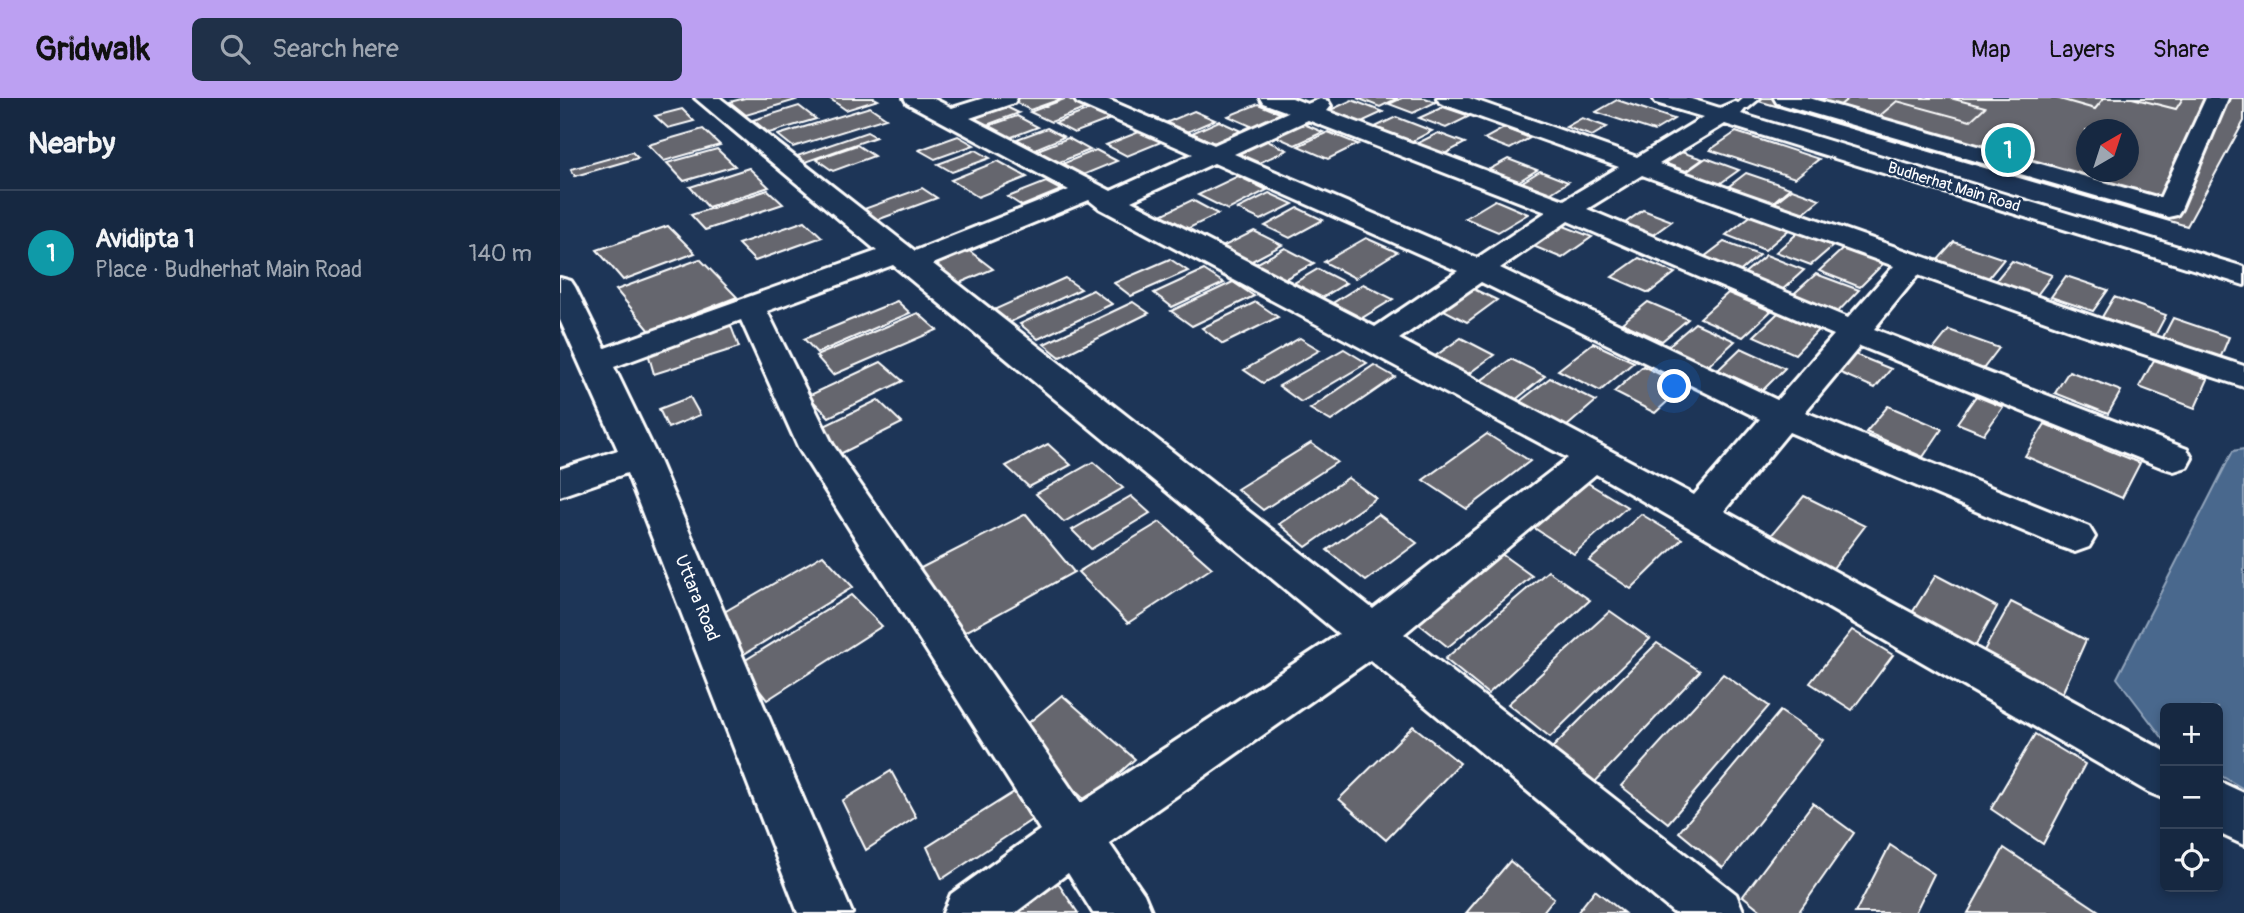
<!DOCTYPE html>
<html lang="en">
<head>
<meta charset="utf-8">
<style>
  body { margin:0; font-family:Pangolin,sans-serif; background:#1f3048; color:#f1f3f6 }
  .controls { position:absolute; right:21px; bottom:21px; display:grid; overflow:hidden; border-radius:10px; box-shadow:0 4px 10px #0003 }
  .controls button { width:63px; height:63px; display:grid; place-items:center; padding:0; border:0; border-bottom:2px solid #35445a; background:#162841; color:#f1f3f6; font:35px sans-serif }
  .compass { position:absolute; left:1516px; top:21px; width:63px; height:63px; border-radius:50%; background:#162841; box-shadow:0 4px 10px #0003; rotate:39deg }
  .you { position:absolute; left:1115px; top:289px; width:24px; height:24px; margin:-18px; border:5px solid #fff; border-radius:50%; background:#1a73e8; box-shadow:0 0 0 10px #1a73e833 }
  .badge { display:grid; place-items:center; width:46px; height:46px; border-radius:50%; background:#bca0f2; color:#fff; font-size:23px; font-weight:700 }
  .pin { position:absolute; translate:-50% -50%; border:4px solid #fff; box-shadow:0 2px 7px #0006 }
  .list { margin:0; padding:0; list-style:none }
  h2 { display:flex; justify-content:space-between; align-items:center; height:91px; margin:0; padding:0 28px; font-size:30px }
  h2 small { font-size:23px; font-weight:400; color:#9ea6b1 }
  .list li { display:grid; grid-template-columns:46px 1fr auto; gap:21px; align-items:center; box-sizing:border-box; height:126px; padding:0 28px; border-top:2px solid #35445a }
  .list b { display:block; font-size:26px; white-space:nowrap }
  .list p { margin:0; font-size:23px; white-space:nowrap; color:#9ea6b1 }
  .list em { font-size:23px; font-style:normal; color:#9ea6b1 }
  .icon { flex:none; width:38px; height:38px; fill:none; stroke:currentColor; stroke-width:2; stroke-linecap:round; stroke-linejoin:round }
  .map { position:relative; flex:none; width:1684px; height:815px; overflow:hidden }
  header { display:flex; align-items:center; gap:42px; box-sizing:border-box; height:98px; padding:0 35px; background:#bca0f2; color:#111 }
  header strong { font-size:33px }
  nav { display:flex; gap:38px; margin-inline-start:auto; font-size:24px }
  .search { width:490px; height:63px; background:#1f3048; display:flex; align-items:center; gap:18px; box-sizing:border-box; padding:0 24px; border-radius:10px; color:#9ea6b1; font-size:26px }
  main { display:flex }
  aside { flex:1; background:#162841 }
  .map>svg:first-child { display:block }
  .water { fill:#48678d; stroke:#91a4bb; stroke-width:2 }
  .building { fill:#65666e; stroke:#fff; stroke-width:2; fill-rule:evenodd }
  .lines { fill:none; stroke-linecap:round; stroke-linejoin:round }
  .lane-casing { stroke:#fff; stroke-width:6 }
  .street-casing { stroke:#fff; stroke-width:6 }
  .lane { fill:#1d3557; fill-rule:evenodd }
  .street { fill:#1d3557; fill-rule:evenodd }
  .labels { text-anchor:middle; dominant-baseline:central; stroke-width:5; stroke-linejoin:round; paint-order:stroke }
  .far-street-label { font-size:16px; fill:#fff; stroke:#1d3557 }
  .street-label { font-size:18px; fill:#fff; stroke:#1d3557 }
</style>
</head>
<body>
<header>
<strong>Gridwalk</strong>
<div class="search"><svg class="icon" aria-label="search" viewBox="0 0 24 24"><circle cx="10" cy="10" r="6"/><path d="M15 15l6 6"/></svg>Search here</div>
<nav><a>Map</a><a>Layers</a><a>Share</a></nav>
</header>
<main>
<aside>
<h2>Nearby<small></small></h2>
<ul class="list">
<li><span class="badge" style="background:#0f9aa8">1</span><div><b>Avidipta 1</b><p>Place · Budherhat Main Road</p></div><em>140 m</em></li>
</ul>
</aside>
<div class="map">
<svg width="1684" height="815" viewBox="0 0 1684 815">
  <rect width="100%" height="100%" fill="#1d3557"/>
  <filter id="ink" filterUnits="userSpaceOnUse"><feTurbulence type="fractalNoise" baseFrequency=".0143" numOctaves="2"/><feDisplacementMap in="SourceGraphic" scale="14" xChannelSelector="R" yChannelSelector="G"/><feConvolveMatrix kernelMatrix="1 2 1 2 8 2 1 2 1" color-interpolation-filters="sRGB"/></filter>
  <g filter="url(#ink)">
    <path class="water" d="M1684,351V691L1658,676V610H1605V643L1557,580L1673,353Z"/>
    <g class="building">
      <path d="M185,0H233L236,2L186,17L170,4Z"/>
      <path d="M269,0H314L318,2L286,12Z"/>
      <path d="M456,0H500L501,1L470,12L451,2Z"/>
      <path d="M507,0L527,10L491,24L470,14Z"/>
      <path d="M797,0H838L820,9Z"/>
      <path d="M842,0H865L876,4L853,15L829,6Z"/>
      <path d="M1188,0H1684V23L1627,128ZM1526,32H1568V74H1526Z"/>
      <path d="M1289,0H1390L1425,9L1410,23L1337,3L1315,22L1275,11Z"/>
      <path d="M1496,0H1544L1535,11Z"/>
      <path d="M1572,0H1623L1616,11Z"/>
      <path d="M792,2L823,14L797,26L766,14Z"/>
      <path d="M1057,2L1114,21L1094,33L1036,14Z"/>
      <path d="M440,6L459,15L424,28L405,18Z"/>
      <path d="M698,6L722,16L693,29L668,18Z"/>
      <path d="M239,8L256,21L209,35L193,22Z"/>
      <path d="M310,9L326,20L233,49L218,37Z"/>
      <path d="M883,9L910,18L886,30L859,20Z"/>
      <path d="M534,10L553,20L514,35L495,25Z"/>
      <path d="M122,11L134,23L108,30L95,18Z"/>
      <path d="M634,13L655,22L625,35L605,25Z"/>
      <path d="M457,18L478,29L449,40L428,28Z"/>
      <path d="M836,19L872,33L847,46L811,31Z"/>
      <path d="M1022,20L1047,29L1032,38L1006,29Z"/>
      <path d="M659,23L681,33L654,45L632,35Z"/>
      <path d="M739,24L763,34L735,47L712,37Z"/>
      <path d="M487,30L504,39L475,51L457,41Z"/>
      <path d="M944,30L970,40L950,51L924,41Z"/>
      <path d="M143,31L160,47L104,63L88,47Z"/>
      <path d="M584,32L606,42L567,58L546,47Z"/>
      <path d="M307,34L316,39L245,64L237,58Z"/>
      <path d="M768,34L798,46L768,61L738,48Z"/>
      <path d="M1176,34L1259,61L1235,80L1150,52Z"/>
      <path d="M878,35L905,45L879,59L852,48Z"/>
      <path d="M398,38L414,47L375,61L359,52Z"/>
      <path d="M508,40L530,52L497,65L475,53Z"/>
      <path d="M703,41L727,52L697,66L673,55Z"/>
      <path d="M297,47L314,58L273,73L256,61Z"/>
      <path d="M157,51L175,68L124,83L107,65Z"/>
      <path d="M1112,51L1143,61L1126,73L1096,62Z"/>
      <path d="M416,52L430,60L392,74L378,66Z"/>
      <path d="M536,52L557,63L523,77L502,66Z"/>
      <path d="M72,54L78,60L15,78L11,71Z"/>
      <path d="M1146,60L1179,72L1158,87L1125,75Z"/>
      <path d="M948,61L977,72L956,85L926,73Z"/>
      <path d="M438,63L467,79L418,99L391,82Z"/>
      <path d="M189,70L209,89L148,109L130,89Z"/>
      <path d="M980,73L1008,84L988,97L959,86Z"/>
      <path d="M1186,75L1230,90L1212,105L1168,89Z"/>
      <path d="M678,78L707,92L668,112L638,97Z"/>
      <path d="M486,84L501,92L462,108L448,99Z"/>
      <path d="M362,90L377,100L317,122L304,111Z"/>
      <path d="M1232,91L1260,101L1243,115L1214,105Z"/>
      <path d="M208,92L223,106L145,132L131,117Z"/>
      <path d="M709,95L733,106L701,122L677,111Z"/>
      <path d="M632,102L658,116L625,132L599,118Z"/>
      <path d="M935,102L968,116L938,134L905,120Z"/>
      <path d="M738,110L763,122L730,140L705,128Z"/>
      <path d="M1083,112L1112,123L1090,139L1061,128Z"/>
      <path d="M1193,116L1231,130L1205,152L1166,137Z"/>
      <path d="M245,123L262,139L195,163L178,146Z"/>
      <path d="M996,125L1032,139L1002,160L966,145Z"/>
      <path d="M108,128L135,155L63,182L37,152Z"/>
      <path d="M694,133L722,147L690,164L662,149Z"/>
      <path d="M1239,134L1274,147L1251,167L1216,154Z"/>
      <path d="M806,140L837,154L795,180L764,164Z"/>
      <path d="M1164,144L1199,157L1176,177L1140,162Z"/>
      <path d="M1394,144L1444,161L1426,183L1375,165Z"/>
      <path d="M403,148L433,171L397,186L367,162Z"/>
      <path d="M1285,149L1325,164L1300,189L1259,173Z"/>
      <path d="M725,150L754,165L723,182L694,167Z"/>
      <path d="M1206,157L1244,172L1220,194L1181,178Z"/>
      <path d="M1079,160L1115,175L1089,195L1052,179Z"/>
      <path d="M140,161L177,199L90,233L56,192Z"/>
      <path d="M610,161L628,173L571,198L554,185Z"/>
      <path d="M1452,163L1492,177L1474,201L1432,187Z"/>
      <path d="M758,171L786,185L757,203L729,188Z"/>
      <path d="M644,172L664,185L612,209L594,195Z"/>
      <path d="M1256,176L1299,192L1273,219L1228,201Z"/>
      <path d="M1506,178L1548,192L1533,213L1491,199Z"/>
      <path d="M505,180L521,191L442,228L427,215Z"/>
      <path d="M673,184L694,198L632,228L611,213Z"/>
      <path d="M803,186L833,201L797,223L768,208Z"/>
      <path d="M905,187L937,202L907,224L874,207Z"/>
      <path d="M533,192L552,206L478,241L460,226Z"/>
      <path d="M1168,195L1211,213L1183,239L1140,220Z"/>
      <path d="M1554,199L1606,217L1595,238L1542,219Z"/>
      <path d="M337,203L350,215L257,255L244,241Z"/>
      <path d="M573,204L589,215L500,259L484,246Z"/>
      <path d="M696,204L718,219L663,246L642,230Z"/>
      <path d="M1088,204L1128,221L1102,243L1062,225Z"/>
      <path d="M358,215L377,232L273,277L256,258Z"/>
      <path d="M1218,215L1258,232L1235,256L1194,238Z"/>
      <path d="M1613,220L1669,239L1659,263L1601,243Z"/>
      <path d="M169,223L179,249L94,276L86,248Z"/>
      <path d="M1135,225L1175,243L1148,268L1107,249Z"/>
      <path d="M1389,232L1439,250L1423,271L1373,252Z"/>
      <path d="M740,240L760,252L703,285L684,272Z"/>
      <path d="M901,240L934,257L904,279L871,261Z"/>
      <path d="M1033,245L1074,264L1040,293L998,272Z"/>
      <path d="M1181,250L1225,270L1203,292L1158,272Z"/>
      <path d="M784,251L807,265L741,304L719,288Z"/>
      <path d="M1294,256L1331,271L1315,290L1278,274Z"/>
      <path d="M951,261L985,278L954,303L919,284Z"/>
      <path d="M1594,262L1648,281L1635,310L1579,289Z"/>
      <path d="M321,264L343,283L269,319L248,298Z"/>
      <path d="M814,267L835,279L771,323L750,311Z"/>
      <path d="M1083,268L1124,288L1095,315L1054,294Z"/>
      <path d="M1509,273L1561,293L1548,316L1495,295Z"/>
      <path d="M990,280L1036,303L1006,329L959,304Z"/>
      <path d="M1416,298L1443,309L1424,336L1397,325Z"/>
      <path d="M130,299L140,317L108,330L99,311Z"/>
      <path d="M318,302L342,325L280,356L256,332Z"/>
      <path d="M1328,308L1382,331L1363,359L1306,334Z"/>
      <path d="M1485,326L1580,365L1562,400L1465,358Z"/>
      <path d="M927,336L970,363L907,411L863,382Z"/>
      <path d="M751,345L777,364L703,412L677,391Z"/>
      <path d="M488,346L511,367L469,389L446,368Z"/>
      <path d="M533,364L563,390L504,424L476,396Z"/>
      <path d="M1013,376L1067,409L1014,456L959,420Z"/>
      <path d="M788,380L816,400L746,449L719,426Z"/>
      <path d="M571,398L590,415L531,451L512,432Z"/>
      <path d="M1244,398L1305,428L1267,478L1205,445Z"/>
      <path d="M466,416L514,474L400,537L357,472Z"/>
      <path d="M818,416L857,445L806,483L767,452Z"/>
      <path d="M1081,416L1122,441L1071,491L1029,463Z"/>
      <path d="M600,424L652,470L568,525L518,474Z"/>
      <path d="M933,450L972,478L888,549L849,518Z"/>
      <path d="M263,457L293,489L181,558L152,521Z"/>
      <path d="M988,473L1030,502L928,596L885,561Z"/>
      <path d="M1376,477L1437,509L1415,549L1352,515Z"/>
      <path d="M291,497L322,528L207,602L179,566Z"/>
      <path d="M1451,504L1526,542L1501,598L1422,556Z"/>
      <path d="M1050,513L1090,541L990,639L948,606Z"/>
      <path d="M1292,532L1333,557L1292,612L1250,585Z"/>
      <path d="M1097,545L1140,573L1034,685L991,651Z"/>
      <path d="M1163,576L1209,608L1108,725L1061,688Z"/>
      <path d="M502,597L575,661L527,704L455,636Z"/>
      <path d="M1220,613L1263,642L1163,770L1119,734Z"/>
      <path d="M853,628L900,665L826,742L779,701Z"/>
      <path d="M1475,636L1525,666L1483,746L1431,711Z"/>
      <path d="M331,673L356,719L306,752L282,703Z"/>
      <path d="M459,691L476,719L382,781L367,749Z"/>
      <path d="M1253,705L1294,735L1238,815H1204L1183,798Z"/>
      <path d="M1330,747L1374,776L1355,815H1295Z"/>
      <path d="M1444,750L1542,815H1408Z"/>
      <path d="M950,763L994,800L982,815H906Z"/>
      <path d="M489,772L518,815H430Z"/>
      <path d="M1035,792L1064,815H1017Z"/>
    </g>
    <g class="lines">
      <defs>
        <path id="lane" d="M1184,0H1200L1188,10H1178L1176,7Z"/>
        <g id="street">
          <path d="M135,0H160L355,153L509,92L347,5L344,0H372L392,10L424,0H457L454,5L410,20L551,93L633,56L517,5L514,0H544L654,47L728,14L703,5L700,0H732L747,6L760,1L768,3L771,8L767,13L1004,102L1059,69L880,5L877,0H909L1077,59L1143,19L1096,5L1093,0H1128L1160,10L1174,4L1182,6L1185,11L1181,16L1684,169V187L1165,26L1099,66L1541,221L1684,268V289L1519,235L1358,177L1314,231L1627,351L1632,360L1627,369L1614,373L1601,369L1300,248L1245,314L1529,429L1535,439L1529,449L1515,454L1501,449L1229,334L1164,413L1605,653V701L1588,694L1036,376L844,536L1176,796L1184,815H1114L810,562L549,745L584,796L592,815H533L508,775L455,815H383L391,796L480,732L239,351L181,222L54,269L97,358L292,815H238L67,375L0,398V371L58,352L0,222V180L11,183L15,189L45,250L317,153ZM748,22L986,114L917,160L674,56ZM654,65L898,173L815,229L571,103ZM1082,77L1334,168L1288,220L1027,111ZM529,102L539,110L1008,360L813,511L373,166ZM1008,123L1274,237L1217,302L940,170ZM333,167L779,536L521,705L273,347L207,213ZM921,184L1200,321L1134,397L839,241Z"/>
          <path d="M1214,0H1249L1600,100L1646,0H1668L1621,111L1617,117L1608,119L1217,5Z"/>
          <path d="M1658,683L1684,695V747L1658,735Z"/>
        </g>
      </defs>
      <use href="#lane" class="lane-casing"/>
      <use href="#street" class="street-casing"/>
      <use href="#lane" class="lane"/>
      <use href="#street" class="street"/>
    </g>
  </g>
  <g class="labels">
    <g class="far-street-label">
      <text transform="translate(1394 89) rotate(17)">Budherhat Main Road</text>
    </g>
    <g class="street-label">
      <text transform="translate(137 500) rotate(68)">Uttara Road</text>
    </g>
  </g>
</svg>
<div class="controls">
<button>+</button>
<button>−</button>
<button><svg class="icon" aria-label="locate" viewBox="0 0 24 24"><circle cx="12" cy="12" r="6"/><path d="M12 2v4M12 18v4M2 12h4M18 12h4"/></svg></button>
</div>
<svg class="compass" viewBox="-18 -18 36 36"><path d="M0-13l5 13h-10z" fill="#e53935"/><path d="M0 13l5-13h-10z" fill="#9ea6b1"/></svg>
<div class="you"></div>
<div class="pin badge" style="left:1448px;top:52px;background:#0f9aa8">1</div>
</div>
</main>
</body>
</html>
